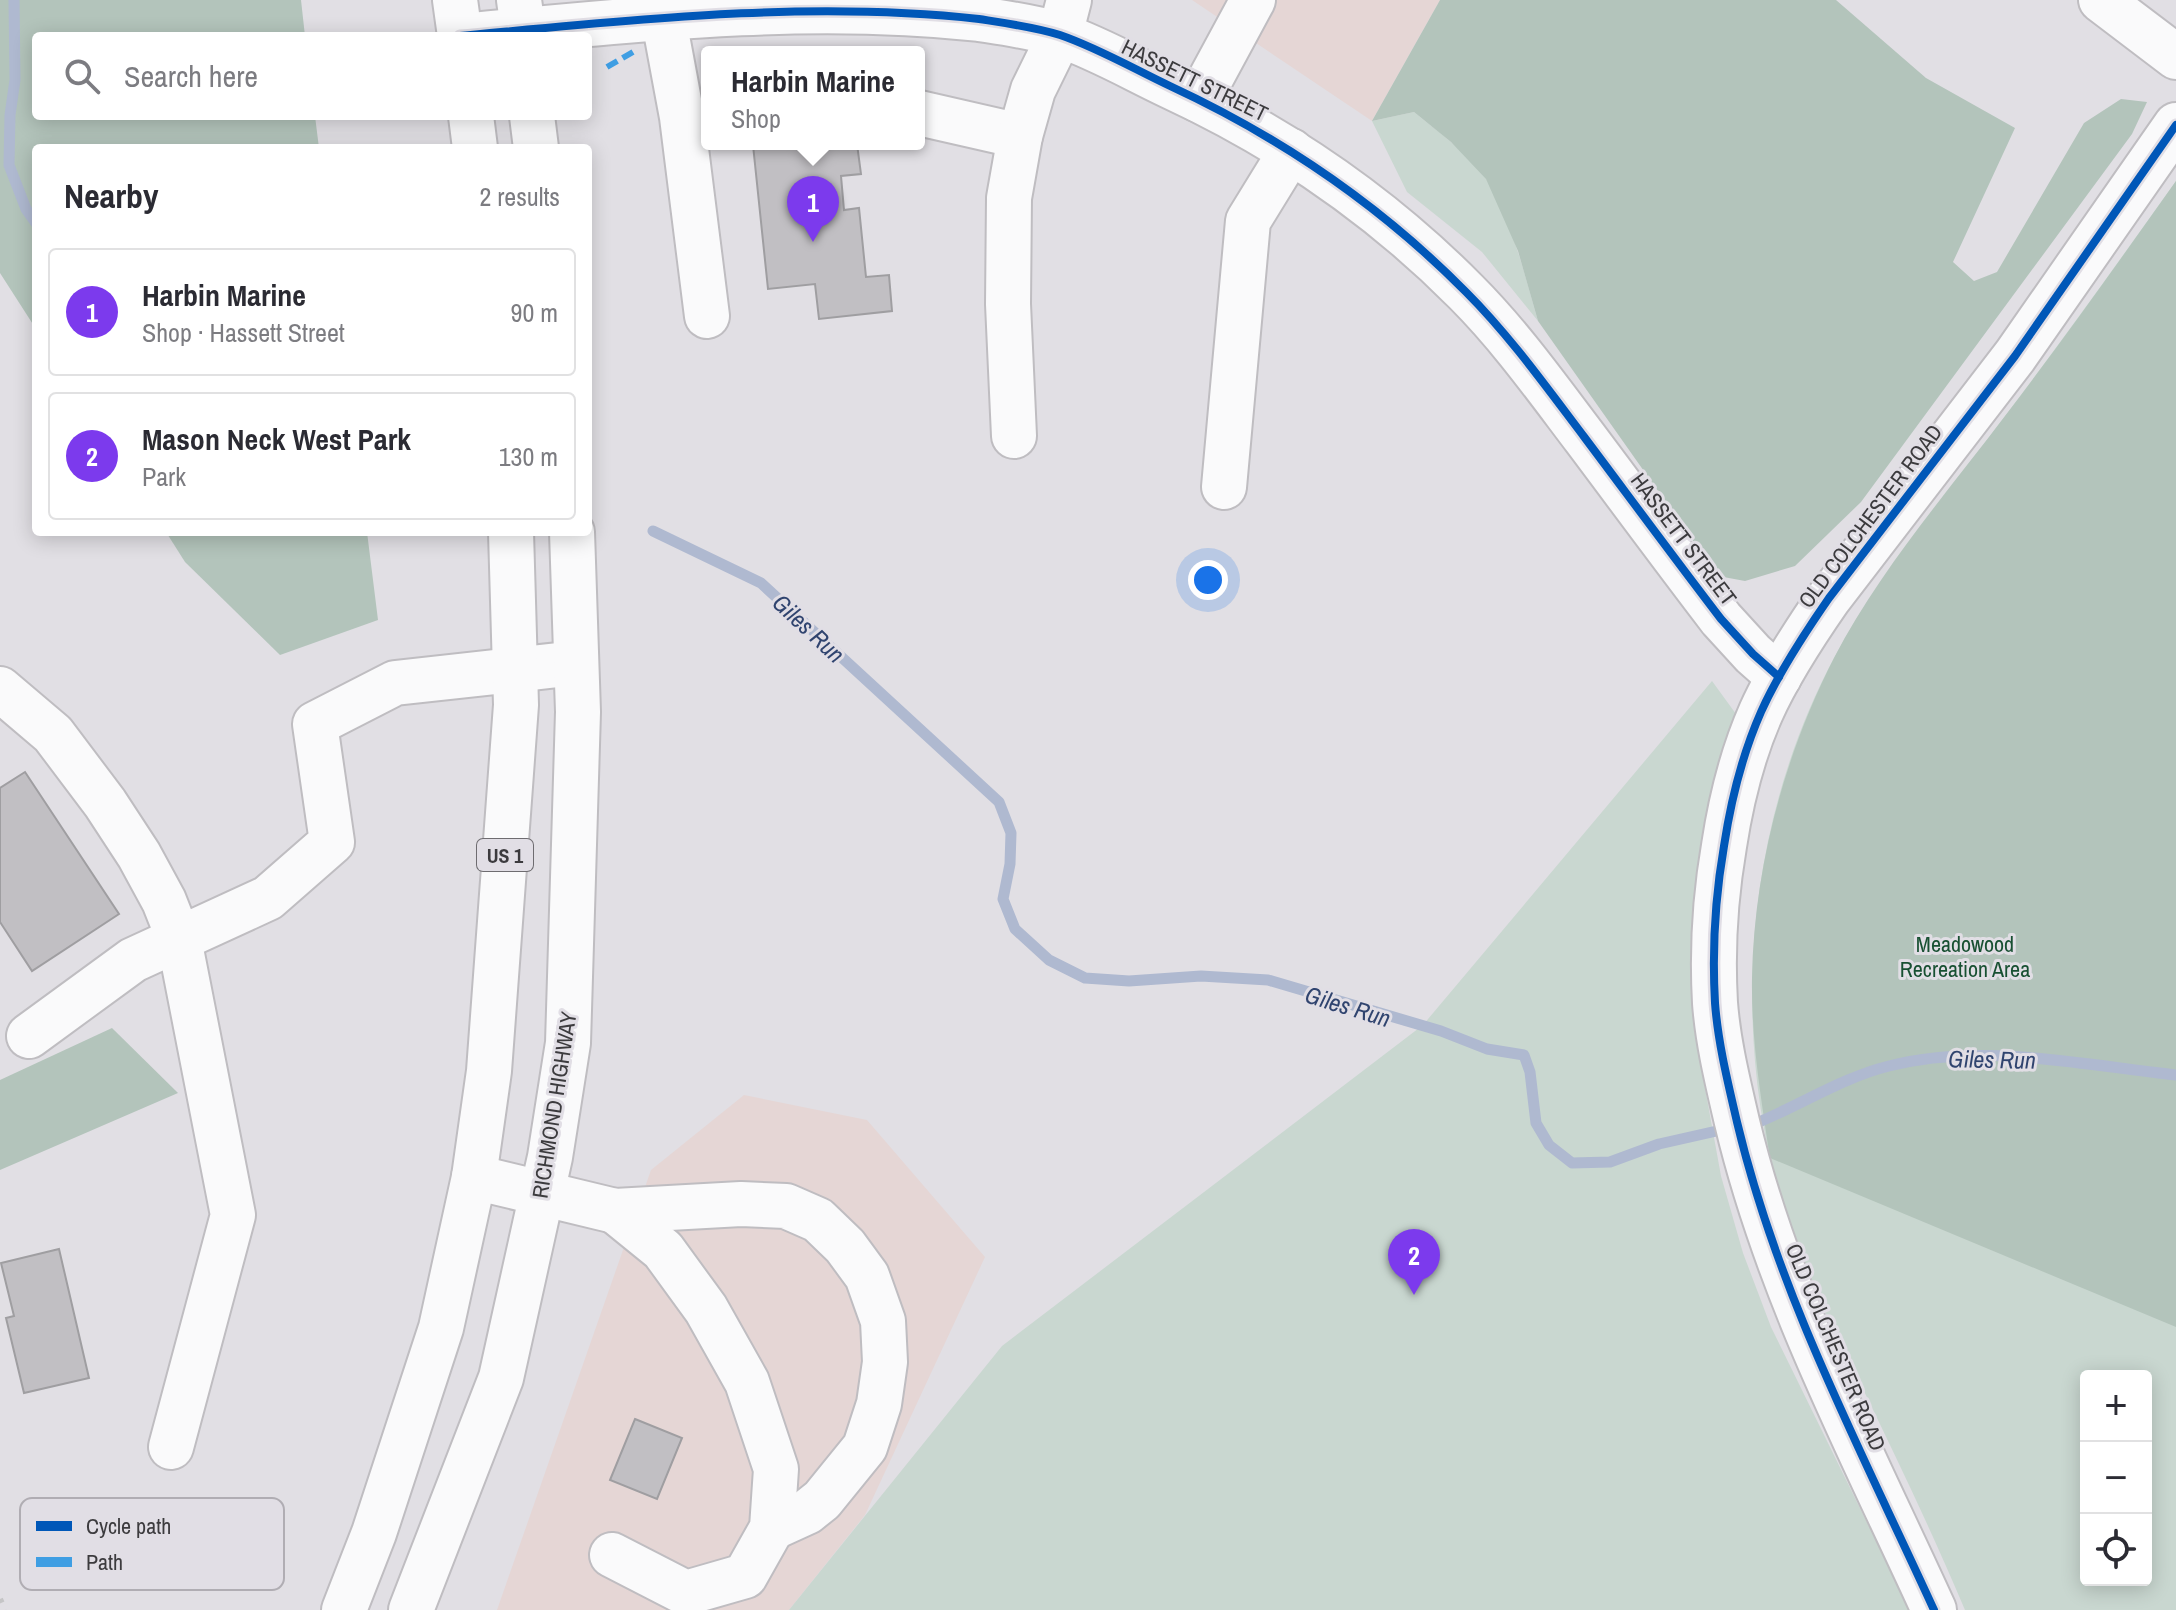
<!DOCTYPE html>
<html lang="en">
<head>
<meta charset="utf-8">
<style>
  body { margin:0; font-family:"Archivo Narrow",sans-serif; background:#f7f7f7; color:#2b2b33 }
  .controls { position:absolute; right:24px; bottom:24px; display:grid; overflow:hidden; border-radius:8px; box-shadow:0 4px 20px #0003 }
  .controls button { width:72px; height:72px; display:grid; place-items:center; padding:0; border:0; border-bottom:2px solid #e1e1e2; background:#fff; color:#2b2b33; font:40px sans-serif }
  .you { position:absolute; left:1208px; top:580px; width:28px; height:28px; margin:-20px; border:6px solid #fff; border-radius:50%; background:#1a73e8; box-shadow:0 0 0 12px #1a73e833 }
  .badge { display:grid; place-items:center; width:52px; height:52px; border-radius:50%; background:#7c3aed; color:#fff; font-size:26px; font-weight:700 }
  .pin { position:absolute; translate:-50% -66px; filter:drop-shadow(0 2px 4px #0008) }
  .pin::after { content:''; position:absolute; top:42px; width:28px; height:24px; background:inherit; clip-path:polygon(0 0,100% 0,50% 100%) }
  .popup { position:absolute; left:701px; top:46px; width:224px; height:104px; box-sizing:border-box; display:grid; place-content:center; border-radius:8px; background:#fff; filter:drop-shadow(0 2px 6px #0005); font-size:26px; white-space:nowrap; color:#7c7c81 }
  .popup b { font-size:30px; color:#2b2b33 }
  .popup::after { content:''; position:absolute; left:50%; top:100%; margin-left:-16px; border:16px solid transparent; border-top-color:#fff }
  .list { margin:0; padding:0; list-style:none }
  h2 { display:flex; justify-content:space-between; align-items:center; height:104px; margin:0; padding:0 32px; font-size:34px }
  h2 small { font-size:26px; font-weight:400; color:#7c7c81 }
  .list li { display:grid; grid-template-columns:52px 1fr auto; gap:24px; align-items:center; box-sizing:border-box; height:128px; margin:0 16px 16px; padding:0 16px; border:2px solid #e1e1e2; border-radius:8px }
  .list b { display:block; font-size:30px; white-space:nowrap }
  .list p { margin:0; font-size:26px; white-space:nowrap; color:#7c7c81 }
  .list em { font-size:26px; font-style:normal; color:#7c7c81 }
  .icon { flex:none; width:44px; height:44px; fill:none; stroke:currentColor; stroke-width:2; stroke-linecap:round; stroke-linejoin:round }
  .map { position:relative; flex:none; width:2176px; height:1610px; overflow:hidden }
  .search { position:absolute; background:#fff; box-shadow:0 4px 20px #0003; left:32px; top:32px; width:560px; height:88px; display:flex; align-items:center; gap:20px; box-sizing:border-box; padding:0 28px; border-radius:8px; color:#7c7c81; font-size:30px }
  .panel { position:absolute; background:#fff; box-shadow:0 4px 20px #0003; left:32px; top:144px; width:560px; height:392px; border-radius:8px }
  .map>svg:first-child { display:block }
  .industrial { fill:#e5d6d5 }
  .green { fill:#c9d7d0; fill-rule:evenodd }
  .forest { fill:#b3c4bb }
  .lines { fill:none; stroke-linecap:round; stroke-linejoin:round }
  .stream { stroke:#afb9d0; stroke-width:11 }
  .building { fill:#c1bfc3; stroke:#9f9ea1; stroke-width:2 }
  .minor-casing { stroke:#bfbdc1; stroke-width:48 }
  .highway-casing { stroke:#bfbdc1; stroke-width:48 }
  .minor { stroke:#fafafb; stroke-width:44 }
  .highway { stroke:#fafafb; stroke-width:44 }
  .rail { stroke:#c5c5c6; stroke-width:6; stroke-dasharray:4 8; stroke-linecap:butt }
  .quiet { stroke:#3f9ee3; stroke-width:6; stroke-dasharray:12 6; stroke-linecap:butt }
  .cycleway-casing { stroke:#e1dee5; stroke-width:13 }
  .cycleway { stroke:#0057b8; stroke-width:8 }
  .labels { text-anchor:middle; dominant-baseline:central; stroke-width:6; stroke-linejoin:round; paint-order:stroke }
  .shield { fill:#e1dee5; stroke:#6e6c70; stroke-width:2 }
  .shield-label { font-size:20px; font-weight:bold; fill:#3c3b3e }
  .street-label { font-size:22px; fill:#3c3b3e; stroke:#e1dee5 }
  .park-label { font-size:22px; fill:#185032; stroke:#e1dee5 }
  .water-label { font-size:24px; font-style:italic; fill:#30446f; stroke:#e1dee5 }
  .key { fill:#e1dee5; stroke:#b0adb3; stroke-width:2 }
  .key-label { font-size:22px; fill:#3c3b3e }
</style>
</head>
<body>
<div class="map">
<svg width="2176" height="1610" viewBox="0 0 2176 1610">
  <rect width="100%" height="100%" fill="#e1dfe4"/>
  <g class="industrial">
    <path d="M1192,0H1440L1372,121Z"/>
    <path d="M744,1095L867,1120L985,1257L865,1515L789,1610H497L651,1170Z"/>
  </g>
  <g class="green">
    <path d="M1414,112C1436,130 1473,157 1487,180C1512,221 1525,276 1538,321L1482,252L1407,192L1372,121Z"/>
    <path d="M2176,181V1610H1965C1933,1534 1897,1459 1861,1385C1835,1332 1807,1280 1788,1224C1728,1041 1743,827 1835,656C1877,579 1934,510 1987,440C2052,355 2114,268 2176,181ZM2086,1376H2146V1580H2086Z"/>
    <path d="M1712,681L1736,714L1723,762L1697,977L1703,1077L1721,1176L1743,1253L1771,1327L1910,1610H789L1002,1346L1423,1025Z"/>
  </g>
  <g class="forest">
    <path d="M0,0H301L305,36H36V116H315L319,148H36V329L0,273Z"/>
    <path d="M1440,0H1836L1926,78L2015,128L1953,262L1974,281L1997,272L2084,123L2121,99L2147,102L2132,134L1861,502L1795,566L1745,581L1718,576L1538,321L1518,251L1486,179L1451,142L1414,112L1372,121Z"/>
    <path d="M2176,181V1327L1770,1158C1761,1098 1751,1039 1752,978C1754,868 1784,756 1834,658C1879,571 1946,494 2005,416C2064,339 2120,260 2176,181Z"/>
    <path d="M166,532H367L378,620L280,655L185,562Z"/>
    <path d="M112,1028L178,1093L0,1170V1080Z"/>
  </g>
  <g class="lines">
    <g class="stream">
      <path d="M14,0L15,80L10,115L9,165L26,209L36,223"/>
      <path d="M653,531L761,583L999,802L1011,833L1010,864L1003,899L1015,929L1049,960L1085,978L1129,981L1201,976L1268,980L1441,1031L1487,1049L1524,1055L1530,1072L1536,1123L1549,1145L1572,1163L1610,1162L1659,1144L1730,1128"/>
      <path d="M1747,1124L1759,1122C1802,1104 1844,1077 1889,1066C1982,1042 2082,1065 2176,1075"/>
    </g>
  </g>
  <g class="building">
    <path d="M857,144L861,174L841,176L844,210L859,208L866,277L889,275L892,311L819,319L815,284L768,289L753,145Z"/>
    <path d="M25,772L119,914L32,971L0,922V788Z"/>
    <path d="M59,1249L89,1378L24,1393L6,1318L14,1316L1,1263Z"/>
    <path d="M635,1419L682,1438L657,1499L610,1480Z"/>
  </g>
  <g class="lines">
    <defs>
      <g id="minor">
        <path d="M2101,0L2176,57"/>
        <path d="M663,15L682,117L707,316"/>
        <path d="M460,36C631,20 806,0 979,19C1005,23 1035,27 1060,35C1098,48 1134,69 1170,86C1280,137 1380,205 1466,292C1510,336 1547,388 1585,438C1630,498 1675,559 1721,619L1753,654L1779,677"/>
        <path d="M1199,100L1253,0"/>
        <path d="M919,113L1020,136"/>
        <path d="M1014,436L1008,304L1009,198L1020,136L1033,90L1060,35L1069,0"/>
        <path d="M1224,487L1248,221L1291,151"/>
        <path d="M0,689L53,734L105,803L139,855L164,901L179,939L233,1215L171,1447"/>
        <path d="M29,1036L133,960L268,898L332,842L315,724L395,683L576,663"/>
        <path d="M474,1177L615,1211L741,1204L786,1206L818,1220L845,1246L867,1276L883,1321L885,1362L879,1404L865,1447L822,1500L807,1512L772,1528"/>
        <path d="M612,1555L686,1593L745,1576L772,1528L776,1469L747,1382L706,1309L663,1250L615,1211"/>
        <path d="M1934,1610C1861,1450 1778,1294 1737,1122C1728,1083 1718,1043 1715,1003C1712,950 1715,898 1724,846C1731,800 1742,755 1761,712C1779,672 1804,634 1829,598L2015,356L2176,125"/>
      </g>
      <g id="highway">
        <path d="M455,0L460,36"/>
        <path d="M519,0L524,36"/>
        <path d="M471,116L475,148"/>
        <path d="M532,116L536,148"/>
        <path d="M344,1610L374,1533L441,1328L474,1177L489,1071L516,705L511,532"/>
        <path d="M411,1610L501,1378L550,1157L568,1043L578,712L572,532"/>
      </g>
    </defs>
    <use href="#minor" class="minor-casing"/>
    <use href="#highway" class="highway-casing"/>
    <use href="#minor" class="minor"/>
    <use href="#highway" class="highway"/>
    <path class="rail" d="M0,1599L5,1610"/>
    <path class="quiet" d="M607,67L633,52"/>
    <defs>
      <g id="cycleway">
        <path d="M460,36C631,20 806,0 979,19C1005,23 1035,27 1060,35C1098,48 1134,69 1170,86C1280,137 1380,205 1466,292C1510,336 1547,388 1585,438C1630,498 1675,559 1721,619L1753,654L1779,677"/>
        <path d="M1934,1610C1861,1450 1778,1294 1737,1122C1728,1083 1718,1043 1715,1003C1712,950 1715,898 1724,846C1731,800 1742,755 1761,712C1779,672 1804,634 1829,598L2015,356L2176,125"/>
      </g>
    </defs>
    <use href="#cycleway" class="cycleway-casing"/>
    <use href="#cycleway" class="cycleway"/>
  </g>
  <g class="labels">
    <rect class="shield" x="477" y="839" width="56" height="32" rx="6"/>
    <g class="shield-label">
      <text x="505" y="855">US 1</text>
    </g>
    <g class="street-label">
      <text transform="translate(1195 80) rotate(26)">HASSETT STREET</text>
      <text transform="translate(1870 516) rotate(-53)">OLD COLCHESTER ROAD</text>
      <text transform="translate(1684 539) rotate(53)">HASSETT STREET</text>
      <text transform="translate(554 1105) rotate(-81)">RICHMOND HIGHWAY</text>
      <text transform="translate(1836 1347) rotate(67)">OLD COLCHESTER ROAD</text>
    </g>
    <g class="park-label">
      <text x="1965" y="944">Meadowood<tspan x="1965" dy="25">Recreation Area</tspan></text>
    </g>
    <g class="water-label">
      <text transform="translate(809 628) rotate(43)">Giles Run</text>
      <text transform="translate(1348 1006) rotate(17)">Giles Run</text>
      <text transform="translate(1992 1059) rotate(1)">Giles Run</text>
    </g>
  </g>
  <rect x="20" y="1498" width="264" height="92" rx="12" class="key"/>
  <rect x="36" y="1521" width="36" height="10" fill="#0057b8"/>
  <rect x="36" y="1557" width="36" height="10" fill="#3f9ee3"/>
  <g class="key-label">
    <text x="86" y="1534">Cycle path</text>
    <text x="86" y="1570">Path</text>
  </g>
</svg>
<div class="controls">
<button>+</button>
<button>−</button>
<button><svg class="icon" aria-label="locate" viewBox="0 0 24 24"><circle cx="12" cy="12" r="6"/><path d="M12 2v4M12 18v4M2 12h4M18 12h4"/></svg></button>
</div>
<div class="you"></div>
<div class="pin badge" style="left:813px;top:242px">1</div>
<div class="popup"><b>Harbin Marine</b>Shop</div>
<div class="pin badge" style="left:1414px;top:1295px">2</div>
<div class="search"><svg class="icon" aria-label="search" viewBox="0 0 24 24"><circle cx="10" cy="10" r="6"/><path d="M15 15l6 6"/></svg>Search here</div>
<section class="panel">
<h2>Nearby<small>2 results</small></h2>
<ul class="list">
<li><span class="badge">1</span><div><b>Harbin Marine</b><p>Shop · Hassett Street</p></div><em>90 m</em></li>
<li><span class="badge">2</span><div><b>Mason Neck West Park</b><p>Park</p></div><em>130 m</em></li>
</ul>
</section>
</div>
</body>
</html>
